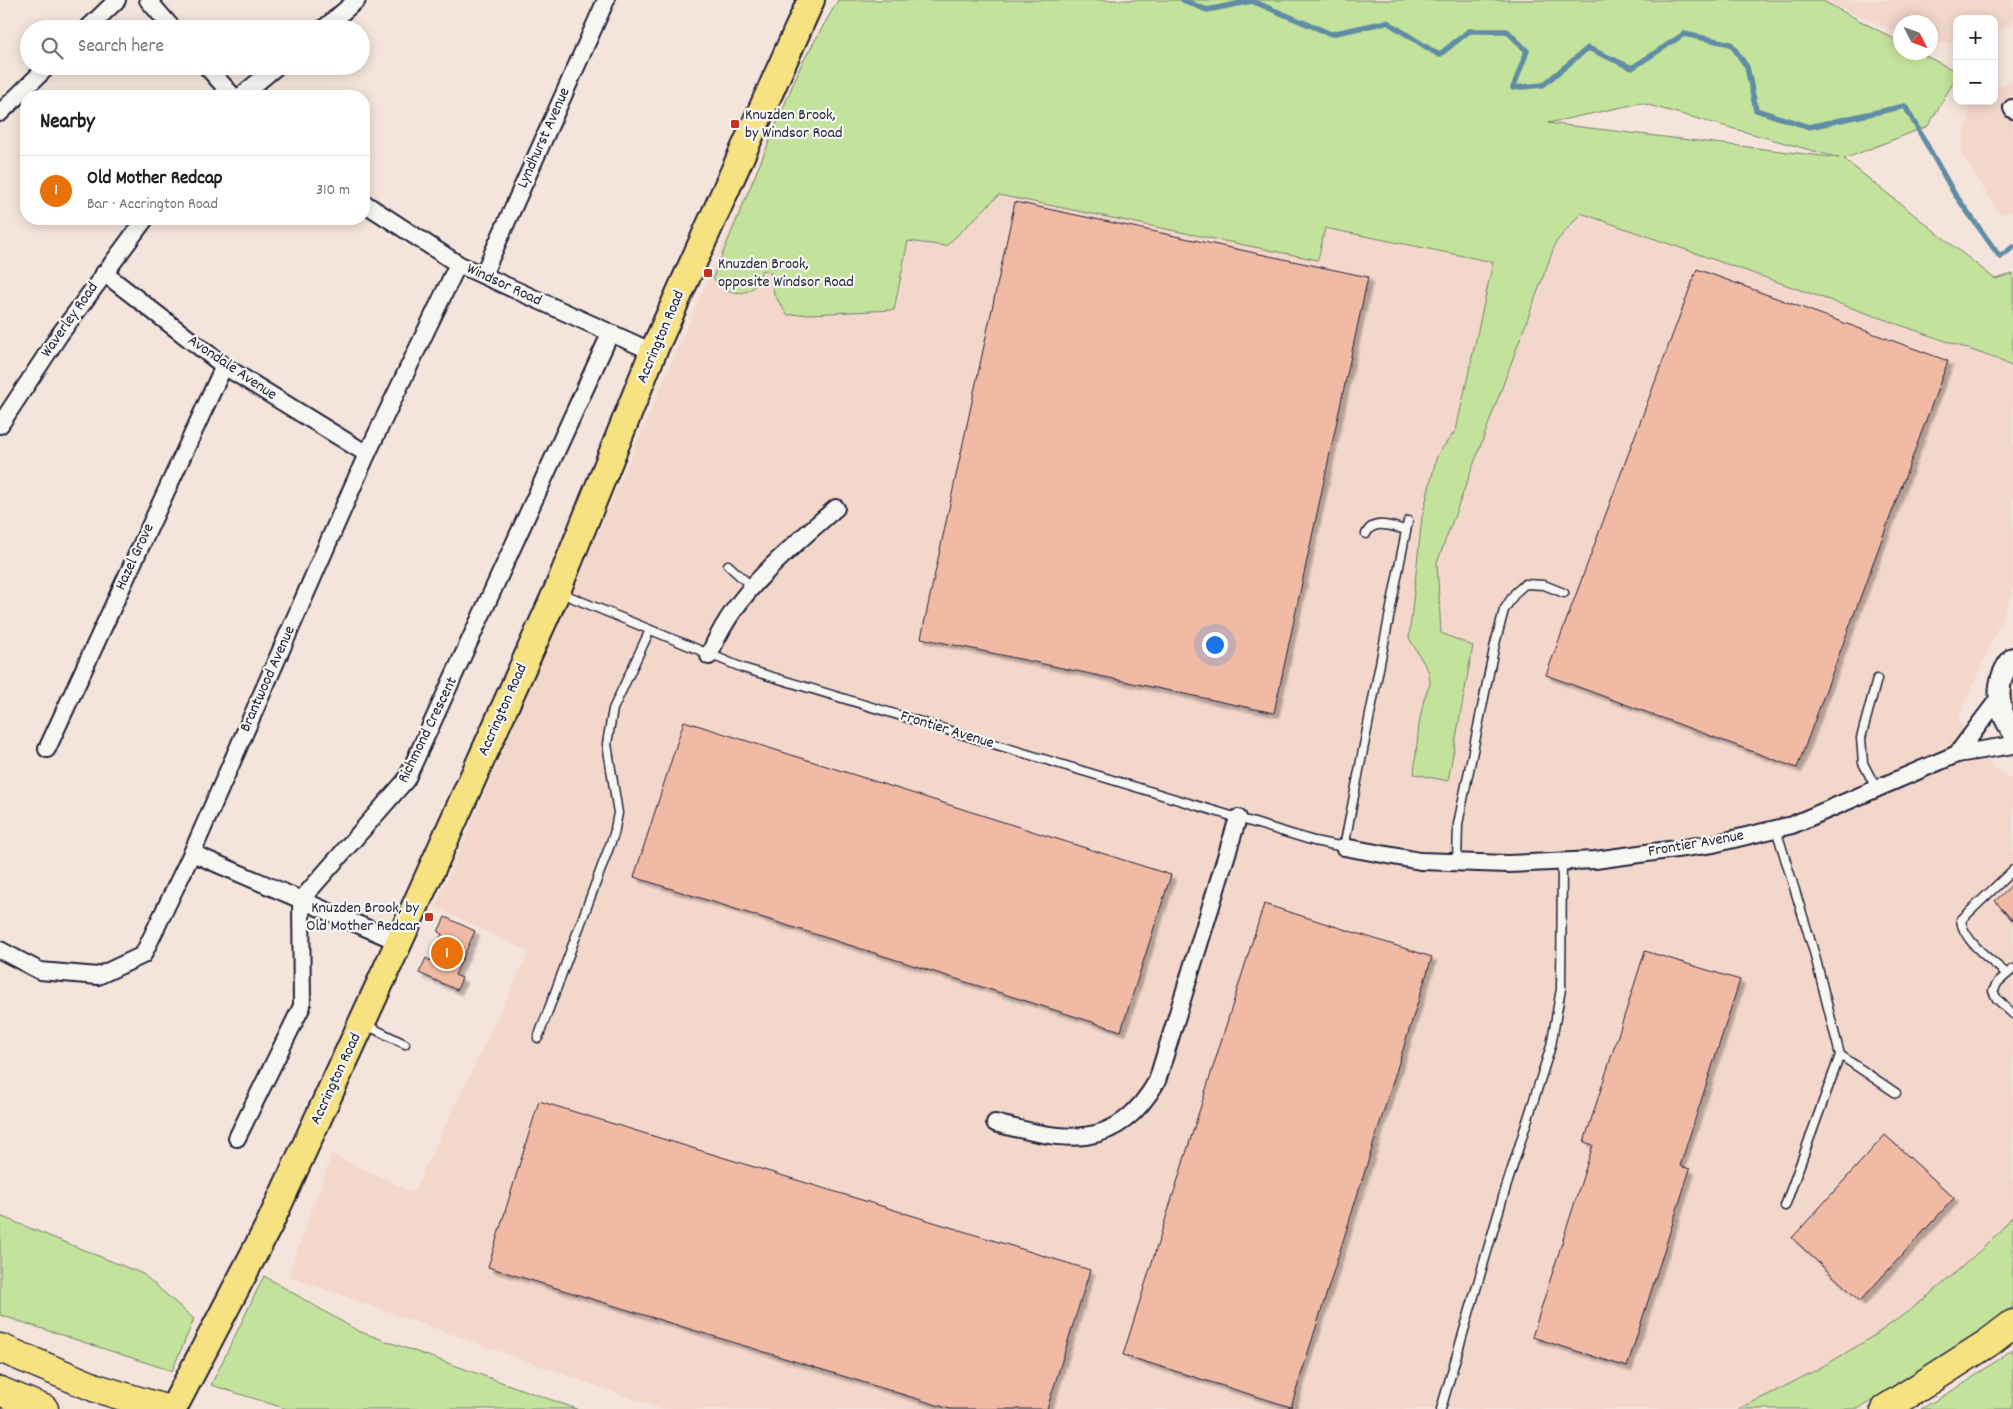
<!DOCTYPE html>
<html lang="en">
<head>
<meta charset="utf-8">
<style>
  body { margin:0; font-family:Dekko,sans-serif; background:#f2f2f2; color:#202124 }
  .controls { position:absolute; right:15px; top:15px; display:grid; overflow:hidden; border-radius:10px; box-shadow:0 2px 12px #0003 }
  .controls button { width:45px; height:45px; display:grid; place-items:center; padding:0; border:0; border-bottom:1px solid #e0e0e0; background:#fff; color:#202124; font:25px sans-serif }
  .compass { position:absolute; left:1893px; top:15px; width:45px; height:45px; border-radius:50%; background:#fff; box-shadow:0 2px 12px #0003; rotate:132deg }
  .you { position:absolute; left:1214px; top:644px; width:18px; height:18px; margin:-12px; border:4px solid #fff; border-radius:50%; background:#1a73e8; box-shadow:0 0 0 8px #1a73e833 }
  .badge { display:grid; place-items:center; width:32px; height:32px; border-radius:50%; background:#db2777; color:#fff; font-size:16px; font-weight:700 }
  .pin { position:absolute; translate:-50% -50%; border:2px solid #fff; box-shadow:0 1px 5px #0006 }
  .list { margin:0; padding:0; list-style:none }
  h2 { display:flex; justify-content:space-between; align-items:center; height:65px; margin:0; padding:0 20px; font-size:21px }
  h2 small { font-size:16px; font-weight:400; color:#757577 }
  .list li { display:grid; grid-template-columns:32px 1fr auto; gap:15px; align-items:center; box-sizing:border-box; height:70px; padding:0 20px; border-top:1px solid #e0e0e0 }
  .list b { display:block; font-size:19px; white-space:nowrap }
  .list p { margin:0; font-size:16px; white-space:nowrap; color:#757577 }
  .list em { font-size:16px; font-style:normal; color:#757577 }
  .icon { flex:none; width:28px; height:28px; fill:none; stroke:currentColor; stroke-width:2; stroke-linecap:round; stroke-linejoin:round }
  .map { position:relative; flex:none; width:2013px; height:1409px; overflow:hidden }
  .search { position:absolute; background:#fff; box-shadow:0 2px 12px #0003; left:20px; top:20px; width:350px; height:55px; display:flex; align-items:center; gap:12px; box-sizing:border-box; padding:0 18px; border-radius:28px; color:#757577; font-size:19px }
  .panel { position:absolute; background:#fff; box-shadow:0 2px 12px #0003; left:20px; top:90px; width:350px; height:135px; border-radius:20px }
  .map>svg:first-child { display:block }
  .built { fill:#f3d7cb }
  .green { fill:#c3e29b; stroke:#72826b; fill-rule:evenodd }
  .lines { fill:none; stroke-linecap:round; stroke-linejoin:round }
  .stream { stroke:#618da5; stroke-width:5.5 }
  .building { fill:#f1baa5; stroke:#22223b; filter:url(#shadow) }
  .service-casing { stroke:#22223b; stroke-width:11 }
  .minor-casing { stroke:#22223b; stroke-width:20 }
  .tertiary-casing { stroke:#22223b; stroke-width:24 }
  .primary-casing { stroke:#22223b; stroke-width:30 }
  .motorway-casing { stroke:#22223b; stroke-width:31 }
  .service { stroke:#f6f6f2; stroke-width:8 }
  .minor { stroke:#f6f6f2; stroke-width:16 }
  .tertiary { stroke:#f6f6f2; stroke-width:20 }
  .primary { stroke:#f6e281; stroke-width:26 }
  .motorway { stroke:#f6e281; stroke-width:28 }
  .poi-dot { fill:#c8321e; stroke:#f6f6f2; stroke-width:2 }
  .labels { text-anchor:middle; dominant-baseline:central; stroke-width:4.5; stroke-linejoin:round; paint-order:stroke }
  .poi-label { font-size:16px; fill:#22223b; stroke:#f6f6f2; text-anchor:start }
  .street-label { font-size:16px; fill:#22223b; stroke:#f6f6f2 }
</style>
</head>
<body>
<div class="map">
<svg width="2013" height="1409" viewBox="0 0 2013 1409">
  <defs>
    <filter id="shadow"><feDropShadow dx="4.5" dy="4.5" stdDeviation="1" flood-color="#0004"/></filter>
  </defs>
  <rect width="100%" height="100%" fill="#f4e4db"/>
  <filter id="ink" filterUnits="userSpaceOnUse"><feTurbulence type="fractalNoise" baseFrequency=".02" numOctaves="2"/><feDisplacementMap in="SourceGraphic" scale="10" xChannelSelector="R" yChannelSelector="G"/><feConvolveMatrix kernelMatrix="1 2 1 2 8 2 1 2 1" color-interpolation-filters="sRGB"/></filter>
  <g filter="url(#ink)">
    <g class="built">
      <path d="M1821,0H2013V25L1994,31V19H1957V41L1931,45L1930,22H1900V33Z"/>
      <path d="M801,65L1844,159L1999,282L2013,289V592L1958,720L1994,769L2013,780V1215L2000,1232L1937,1291L1865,1343L1796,1382L1738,1409H661L288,1276L332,1154L413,1193L529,952L435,907Z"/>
      <path d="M2013,81V212L1999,213L1961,153L1971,101H1994V88Z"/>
    </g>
    <g class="green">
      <path d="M838,0H1821L1900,42V52L1920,53L1957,72V76L1928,126L1844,159L1995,279L2013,274V367L1997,359L1581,213L1556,242L1437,563L1441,633L1473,646L1448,781L1414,774L1419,724L1424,699L1430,684L1429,672L1409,638L1422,517L1437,455L1456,430L1493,262L1325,228L1318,260L999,195L946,246L908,241L894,310L787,315L774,294L770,272L762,270C759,277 757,286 750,290C737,297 719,289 713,277L801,65ZM1641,103L1839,158L1548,123Z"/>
      <path d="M2013,1215V1307L1949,1354L1858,1409H1738C1824,1369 1895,1329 1965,1264C1982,1249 1999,1234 2013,1215Z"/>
      <path d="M0,1216L143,1274L194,1319L172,1371L0,1315Z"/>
      <path d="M264,1276L358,1331L577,1409H287L211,1385Z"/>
      <path d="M2013,1349V1409H1921L1962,1385Z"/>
    </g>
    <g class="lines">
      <path class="stream" d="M1183,0L1207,10L1252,1L1331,34L1387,22L1439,55L1469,31H1507L1527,51L1513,88L1543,85L1588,48L1632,68L1684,34L1731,44L1747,67L1756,110L1809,127L1905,106L1954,193L2000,257L2013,247"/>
    </g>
    <g class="building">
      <path d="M1015,202L1368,277L1274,713L921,638Z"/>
      <path d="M1697,269L1948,361L1797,768L1546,675Z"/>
      <path d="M684,721L1171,875L1121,1031L634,877Z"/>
      <path d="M2013,884V921L1995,901Z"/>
      <path d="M1264,904L1432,957L1291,1407L1123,1355Z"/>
      <path d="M445,917L475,931L455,975L462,978L457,990L419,973L426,958L430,961L442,934L438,932Z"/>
      <path d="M1645,951L1740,980L1680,1166L1690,1169L1627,1367L1532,1337L1593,1145L1584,1142Z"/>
      <path d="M539,1101L1090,1270L1047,1409H950L488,1267Z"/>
      <path d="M1885,1135L1954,1198L1860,1301L1792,1238Z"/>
    </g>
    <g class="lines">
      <defs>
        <g id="service">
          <path d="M1366,534C1373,518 1393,527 1406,530"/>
          <path d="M728,565L752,587"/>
          <path d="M561,593L743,668L1238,818L1314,841L1344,847L1408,521"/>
          <path d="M1877,679L1861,738L1863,763L1877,790"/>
          <path d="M1776,829L1814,952L1840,1055L1785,1206"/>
          <path d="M1457,862L1458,824L1495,644L1504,610L1515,593L1525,584L1544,585L1564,593"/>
          <path d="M2013,969L1998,982L1993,991L1997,999L2013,1014"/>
          <path d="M2007,974C1992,961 1963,941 1961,920L2013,870"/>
          <path d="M366,1025L405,1044"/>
          <path d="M538,1038L614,834L618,813L607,744L610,726L613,709L650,630"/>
          <path d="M1840,1055L1896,1093"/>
          <path d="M1441,1409L1503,1197L1551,1046L1561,989L1562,862"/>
        </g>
        <g id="minor">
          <path d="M148,0L173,29"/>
          <path d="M87,29L117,0"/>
          <path d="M323,29L357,0"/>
          <path d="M206,66L233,96"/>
          <path d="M241,96L277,66"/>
          <path d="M2012,108L2013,110"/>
          <path d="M0,113L48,66"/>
          <path d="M364,203L458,264L653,352"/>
          <path d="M104,273L224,366L367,454"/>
          <path d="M483,275L606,0"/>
          <path d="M0,425L60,334L145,219"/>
          <path d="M709,656C733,594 787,551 836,508"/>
          <path d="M47,749L224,366"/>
          <path d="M1957,754L1999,698"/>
          <path d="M1344,847L1420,861L1508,864L1595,860L1713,844L1792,825L1957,754L2013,745"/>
          <path d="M192,853L399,942"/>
          <path d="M0,950L40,971L98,976L143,955L192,853L367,454L458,264"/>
          <path d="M995,1123C1064,1141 1116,1153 1157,1081L1238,818"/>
          <path d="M237,1138L302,1006L301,900L406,780L610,334"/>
        </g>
        <path id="tertiary" d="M2013,658C1994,680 1996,709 2013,732"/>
        <path id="primary" d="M173,1409L269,1225L399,942L557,591L653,352L811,0"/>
        <g id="motorway">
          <path d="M0,1348L96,1388L165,1409"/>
          <path d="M0,1391L44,1409"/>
          <path d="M1885,1409L1988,1343L2013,1324"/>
        </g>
      </defs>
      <use href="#service" class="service-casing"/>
      <use href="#minor" class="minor-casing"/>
      <use href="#tertiary" class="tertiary-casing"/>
      <use href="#primary" class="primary-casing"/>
      <use href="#motorway" class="motorway-casing"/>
      <use href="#service" class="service"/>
      <use href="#minor" class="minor"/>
      <use href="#tertiary" class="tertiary"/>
      <use href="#primary" class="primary"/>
      <use href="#motorway" class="motorway"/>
    </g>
  </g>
  <g class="poi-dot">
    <rect x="730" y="119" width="10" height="10" rx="2.5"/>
    <rect x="703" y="268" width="10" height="10" rx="2.5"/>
    <rect x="424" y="912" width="10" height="10" rx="2.5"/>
  </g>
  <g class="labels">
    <g class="poi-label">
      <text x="745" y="115">Knuzden Brook,<tspan x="745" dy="18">by Windsor Road</tspan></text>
      <text x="718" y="264">Knuzden Brook,<tspan x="718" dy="18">opposite Windsor Road</tspan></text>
      <text x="419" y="908" text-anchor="end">Knuzden Brook, by<tspan x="419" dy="18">Old Mother Redcar</tspan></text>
    </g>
    <g class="street-label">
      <text transform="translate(544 138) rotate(-66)">Lyndhurst Avenue</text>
      <text transform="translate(504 285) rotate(25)">Windsor Road</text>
      <text transform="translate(70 320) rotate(-55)">Waverley Road</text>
      <text transform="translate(661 337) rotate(-67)">Accrington Road</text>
      <text transform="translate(232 368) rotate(34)">Avondale Avenue</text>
      <text transform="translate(135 557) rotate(-65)">Hazel Grove</text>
      <text transform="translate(268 679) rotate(-66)">Brantwood Avenue</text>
      <text transform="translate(503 710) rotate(-66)">Accrington Road</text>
      <text transform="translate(428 730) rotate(-64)">Richmond Crescent</text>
      <text transform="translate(947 730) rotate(17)">Frontier Avenue</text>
      <text transform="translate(1696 844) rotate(-10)">Frontier Avenue</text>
      <text transform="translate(336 1079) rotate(-65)">Accrington Road</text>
    </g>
  </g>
</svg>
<div class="controls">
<button>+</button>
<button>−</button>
</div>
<svg class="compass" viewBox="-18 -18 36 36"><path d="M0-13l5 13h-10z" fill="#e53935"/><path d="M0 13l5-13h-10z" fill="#757577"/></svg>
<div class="you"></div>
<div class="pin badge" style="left:447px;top:953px;background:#e8710a">1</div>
<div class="search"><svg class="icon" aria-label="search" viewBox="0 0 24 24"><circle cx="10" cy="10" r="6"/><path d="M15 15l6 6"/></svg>Search here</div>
<section class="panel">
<h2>Nearby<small></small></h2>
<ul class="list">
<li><span class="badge" style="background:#e8710a">1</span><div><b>Old Mother Redcap</b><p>Bar · Accrington Road</p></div><em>310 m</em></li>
</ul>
</section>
</div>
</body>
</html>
